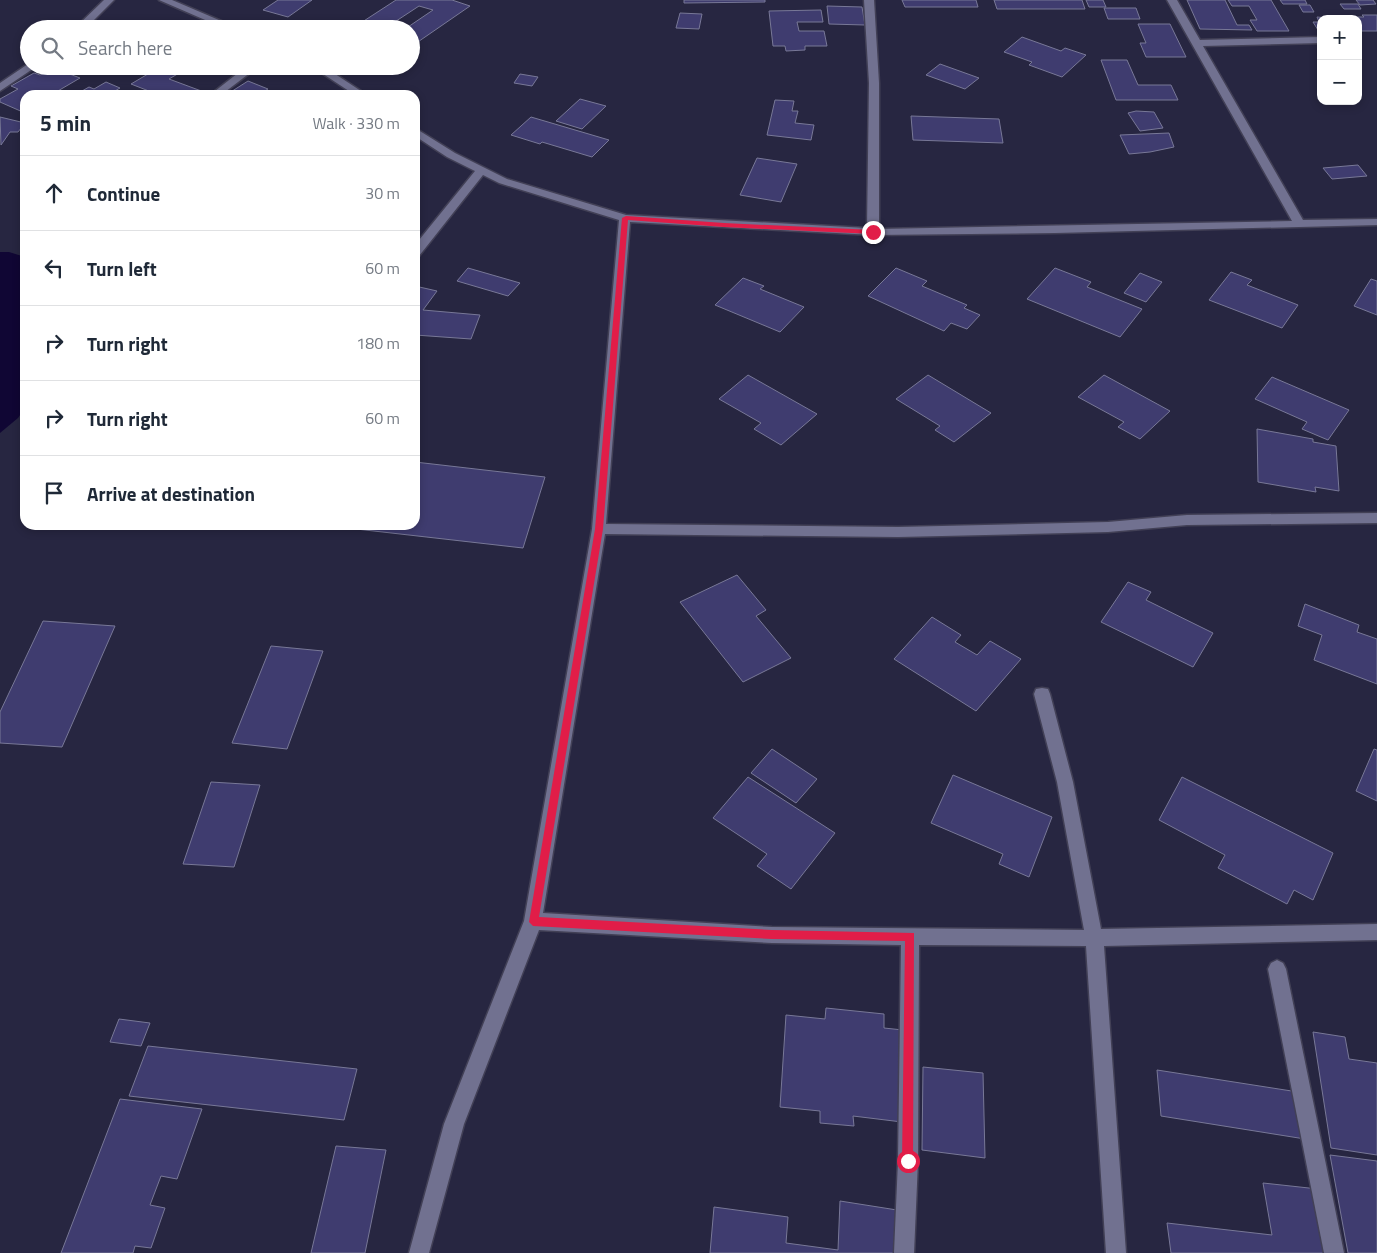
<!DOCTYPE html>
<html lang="en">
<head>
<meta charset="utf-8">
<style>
  body { margin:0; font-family:"Titillium Web",sans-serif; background:#f2f2f3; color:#1f2937 }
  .controls { position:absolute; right:15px; top:15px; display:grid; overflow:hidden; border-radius:10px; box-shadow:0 2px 8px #0003 }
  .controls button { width:45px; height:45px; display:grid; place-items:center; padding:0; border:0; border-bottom:1px solid #e0e1e3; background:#fff; color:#1f2937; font:25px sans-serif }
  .stop { position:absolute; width:15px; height:15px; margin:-11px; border:4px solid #e11d48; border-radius:50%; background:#fff }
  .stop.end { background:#e11d48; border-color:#fff; box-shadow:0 1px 5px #0008 }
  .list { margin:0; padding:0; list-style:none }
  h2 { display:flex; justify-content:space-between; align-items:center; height:65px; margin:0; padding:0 20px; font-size:21px }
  h2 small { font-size:16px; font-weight:400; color:#747a83 }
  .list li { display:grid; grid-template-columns:32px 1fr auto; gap:15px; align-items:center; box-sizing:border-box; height:75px; padding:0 20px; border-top:1px solid #e0e1e3 }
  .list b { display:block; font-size:19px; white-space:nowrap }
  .list em { font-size:16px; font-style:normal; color:#747a83 }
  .icon { flex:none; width:28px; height:28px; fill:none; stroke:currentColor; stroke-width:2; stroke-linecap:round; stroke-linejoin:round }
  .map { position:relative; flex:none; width:1377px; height:1253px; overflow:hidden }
  .search { position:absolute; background:#fff; box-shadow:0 2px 8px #0003; left:20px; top:20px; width:400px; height:55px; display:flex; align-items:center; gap:12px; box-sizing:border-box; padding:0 18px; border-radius:28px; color:#747a83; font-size:19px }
  .panel { position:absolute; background:#fff; box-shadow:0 2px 8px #0003; left:20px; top:90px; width:400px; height:440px; border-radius:15px }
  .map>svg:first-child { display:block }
  .water { fill:#100634 }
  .building { fill:#3f3c6f; stroke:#787897 }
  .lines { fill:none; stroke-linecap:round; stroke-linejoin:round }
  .minor-casing { stroke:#424056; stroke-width:3 }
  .minor { fill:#717190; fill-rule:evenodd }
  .route { fill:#e11d48 }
</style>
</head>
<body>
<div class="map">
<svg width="1377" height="1253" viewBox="0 0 1377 1253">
  <rect width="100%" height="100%" fill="#272641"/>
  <path class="water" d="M0,252H9L25,257V408L18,418L0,433Z"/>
  <g class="building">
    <path d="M278,0H312L288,17L263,10Z"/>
    <path d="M396,0H452L470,6L412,46L411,29H405L433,10L419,6L384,29L353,28Z"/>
    <path d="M684,0H765V2L684,3Z"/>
    <path d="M902,0H976L978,7H905Z"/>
    <path d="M994,0H1082L1085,9H997Z"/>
    <path d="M1086,0H1103L1106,7H1089Z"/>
    <path d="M1187,0H1225L1237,25H1249L1252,30L1200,29Z"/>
    <path d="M1228,0H1271L1289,31H1257L1250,20H1257L1249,6H1232Z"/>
    <path d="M1280,0H1305L1307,4H1283Z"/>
    <path d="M1356,0H1373L1376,4L1360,5Z"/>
    <path d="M1340,4H1358L1361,9H1344Z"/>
    <path d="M1299,5H1310L1314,12H1303Z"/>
    <path d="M827,6L862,7L865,25L829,24Z"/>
    <path d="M1104,8H1136L1140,19H1108Z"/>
    <path d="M821,10L823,22H797L799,31H824L827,46H805V50L786,51L785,46H773L769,11Z"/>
    <path d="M680,13L702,14L699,29L676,28Z"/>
    <path d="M1362,15H1377V31H1358V19H1340L1339,17H1364Z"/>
    <path d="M1317,17L1329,18L1330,19H1321V30H1318L1313,22H1319Z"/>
    <path d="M1138,24H1170L1186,57H1146L1140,43H1146Z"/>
    <path d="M1022,37L1061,51L1065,48L1086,55L1062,77L1029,65L1032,62L1004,52Z"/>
    <path d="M1101,60H1127L1138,85H1171L1178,100H1116Z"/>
    <path d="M940,64L979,78L965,89L926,75Z"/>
    <path d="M157,66H180L186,69L169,79L204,92L200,95H159L131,84L153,71L151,70Z"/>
    <path d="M54,68L80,78L51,95H25V113L0,102V99L18,89L11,86L34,73L40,75Z"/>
    <path d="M520,74L538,77L532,86L514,83Z"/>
    <path d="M248,81L268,89L258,95H226Z"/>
    <path d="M106,82L120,88L108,95H75L89,87L94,89Z"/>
    <path d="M580,99L606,106L582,129L556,121Z"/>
    <path d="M775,100L794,101L792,111H798L795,123L814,125L811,140L767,135Z"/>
    <path d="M1136,111L1154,112L1163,128L1140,131L1128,113Z"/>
    <path d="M911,116L999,119L1003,143L913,140Z"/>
    <path d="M0,117L25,123L18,132H10L1,145Z"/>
    <path d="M531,117L609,140L592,157L542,142L540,144L511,135Z"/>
    <path d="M1169,133L1174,147L1150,152L1129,154L1120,135Z"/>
    <path d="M757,158L797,164L781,202L740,195Z"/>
    <path d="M1358,165L1367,176L1332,179L1323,168Z"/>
    <path d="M468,268L520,283L508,296L457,281Z"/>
    <path d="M896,268L927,281L922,286L967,305L964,308L980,315L967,329L951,323L944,331L868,296Z"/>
    <path d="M1055,268L1091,282L1087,287L1142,309L1120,337L1027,299Z"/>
    <path d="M1231,272L1252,280L1247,285L1298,305L1282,328L1209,300Z"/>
    <path d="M1140,273L1162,282L1146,302L1124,293Z"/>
    <path d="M743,278L764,286L760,289L804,307L780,332L715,305Z"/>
    <path d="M1371,279L1377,281V315L1354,306Z"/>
    <path d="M415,286L437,291L423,310L480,315L471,339L415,335Z"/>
    <path d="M748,375L817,414L781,445L754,429L761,423L719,399Z"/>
    <path d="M928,375L991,413L954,442L935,430L940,426L896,399Z"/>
    <path d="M1104,375L1170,411L1140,439L1118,427L1124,422L1078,397Z"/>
    <path d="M1272,377L1349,410L1328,440L1302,429L1307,422L1255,399Z"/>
    <path d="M1257,429L1313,439V442L1336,446L1339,491L1315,487L1316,492L1258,482Z"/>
    <path d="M415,462L545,477L523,548L321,525H415Z"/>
    <path d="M737,575L766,610L756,616L791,658L743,682L680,602Z"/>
    <path d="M1128,582L1151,592L1146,600L1213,633L1193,667L1101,622Z"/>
    <path d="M1305,604L1359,625L1357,632L1377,639V684L1314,660L1322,635L1298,626Z"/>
    <path d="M932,617L961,635L955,642L977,655L990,641L1021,659L976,711L894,659Z"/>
    <path d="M43,621L115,626L62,747L0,743V712Z"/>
    <path d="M271,646L323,651L287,749L232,743Z"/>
    <path d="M772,749L817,779L796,803L751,773Z"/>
    <path d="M1374,749L1377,750V801L1356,791Z"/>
    <path d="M953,775L1052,817L1029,877L999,864L1003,854L931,823Z"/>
    <path d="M748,777L835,833L791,889L757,866L767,854L713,818Z"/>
    <path d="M1182,777L1333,853L1313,900L1294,890L1287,904L1218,868L1225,855L1159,820Z"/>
    <path d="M211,782L260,785L234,867L183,864Z"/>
    <path d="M826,1008L884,1014V1028L903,1030L902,1122L853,1116L854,1126L820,1123V1111L780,1107L786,1015L825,1019Z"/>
    <path d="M119,1019L150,1023L141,1046L110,1042Z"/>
    <path d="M1313,1032L1345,1037L1349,1059L1377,1063V1155L1331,1148Z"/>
    <path d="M148,1046L357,1069L344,1120L129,1096Z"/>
    <path d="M923,1067L983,1073L985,1158L922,1150Z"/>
    <path d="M1157,1070L1298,1092L1305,1139L1161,1116Z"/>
    <path d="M120,1099L202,1109L177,1179L161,1176L150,1205L165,1208L151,1248L135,1246L133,1253H61Z"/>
    <path d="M336,1146L386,1150L365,1253H311Z"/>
    <path d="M1330,1155L1377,1161V1253H1348Z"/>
    <path d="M1263,1183L1318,1189L1331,1253H1171L1167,1223L1272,1235Z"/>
    <path d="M840,1201L897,1210L896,1253H710L714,1207L788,1217L786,1243L838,1250Z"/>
  </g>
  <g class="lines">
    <defs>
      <g id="minor">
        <path d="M104,0H114L85,29H74Z"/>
        <path d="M159,0H172L240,29H226Z"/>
        <path d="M864,0H874L879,83V229L1292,221L1167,0H1177L1200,40L1321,37V43L1203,46L1303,220L1377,219V225L1055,233L873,235L630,222L606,524L898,527L1108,522L1187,515L1377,513V523L1187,525L1108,532L898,537L605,534L543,913L772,927L1084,930L1057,782L1034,694L1036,689L1042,688L1048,689L1050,694L1073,782L1101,929L1377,924V940L1104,946L1126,1253H1106L1086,946L919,945L918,1161L914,1253H894L898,1161L901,945L772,943L539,930L464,1124L429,1253H409L444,1124L524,921L592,529L619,220L499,183L483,175L419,256L415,257V245L475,171L447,157L415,136V128L455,153L507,179L626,215L867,228L869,83Z"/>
        <path d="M28,64L29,66H37L0,91V83Z"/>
        <path d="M247,66H259L221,95H210Z"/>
        <path d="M311,66H323L367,95H355Z"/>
        <path d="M1277,960L1283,963L1286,969L1344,1253H1324L1268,969L1271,963Z"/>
      </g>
    </defs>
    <use href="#minor" class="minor-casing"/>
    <use href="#minor" class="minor"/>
  </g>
  <path class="route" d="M626,216L724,223L873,230L876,232L873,234L724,227L628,220L603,529L539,917L772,930L914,933L913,1161L912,1165L908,1166L904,1165L902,1161L905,941L772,939L533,926L529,922L595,529L622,218Z"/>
</svg>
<div class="controls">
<button>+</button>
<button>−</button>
</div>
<div class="stop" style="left:908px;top:1161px"></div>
<div class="stop end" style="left:873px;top:232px"></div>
<div class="search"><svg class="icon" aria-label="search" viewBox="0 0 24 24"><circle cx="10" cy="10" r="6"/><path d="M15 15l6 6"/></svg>Search here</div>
<section class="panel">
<h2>5 min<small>Walk · 330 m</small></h2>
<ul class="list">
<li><svg class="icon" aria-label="ahead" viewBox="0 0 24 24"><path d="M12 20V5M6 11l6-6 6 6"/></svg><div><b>Continue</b></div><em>30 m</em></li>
<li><svg class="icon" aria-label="left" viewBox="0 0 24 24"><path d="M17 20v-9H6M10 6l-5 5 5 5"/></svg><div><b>Turn left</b></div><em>60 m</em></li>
<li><svg class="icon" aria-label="right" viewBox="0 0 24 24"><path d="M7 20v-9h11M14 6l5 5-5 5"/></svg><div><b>Turn right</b></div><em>180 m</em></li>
<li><svg class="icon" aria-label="right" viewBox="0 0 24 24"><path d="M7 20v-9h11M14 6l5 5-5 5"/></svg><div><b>Turn right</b></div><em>60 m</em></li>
<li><svg class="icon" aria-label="arrive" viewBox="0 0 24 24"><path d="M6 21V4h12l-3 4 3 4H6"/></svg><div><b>Arrive at destination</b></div></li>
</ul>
</section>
</div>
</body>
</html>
